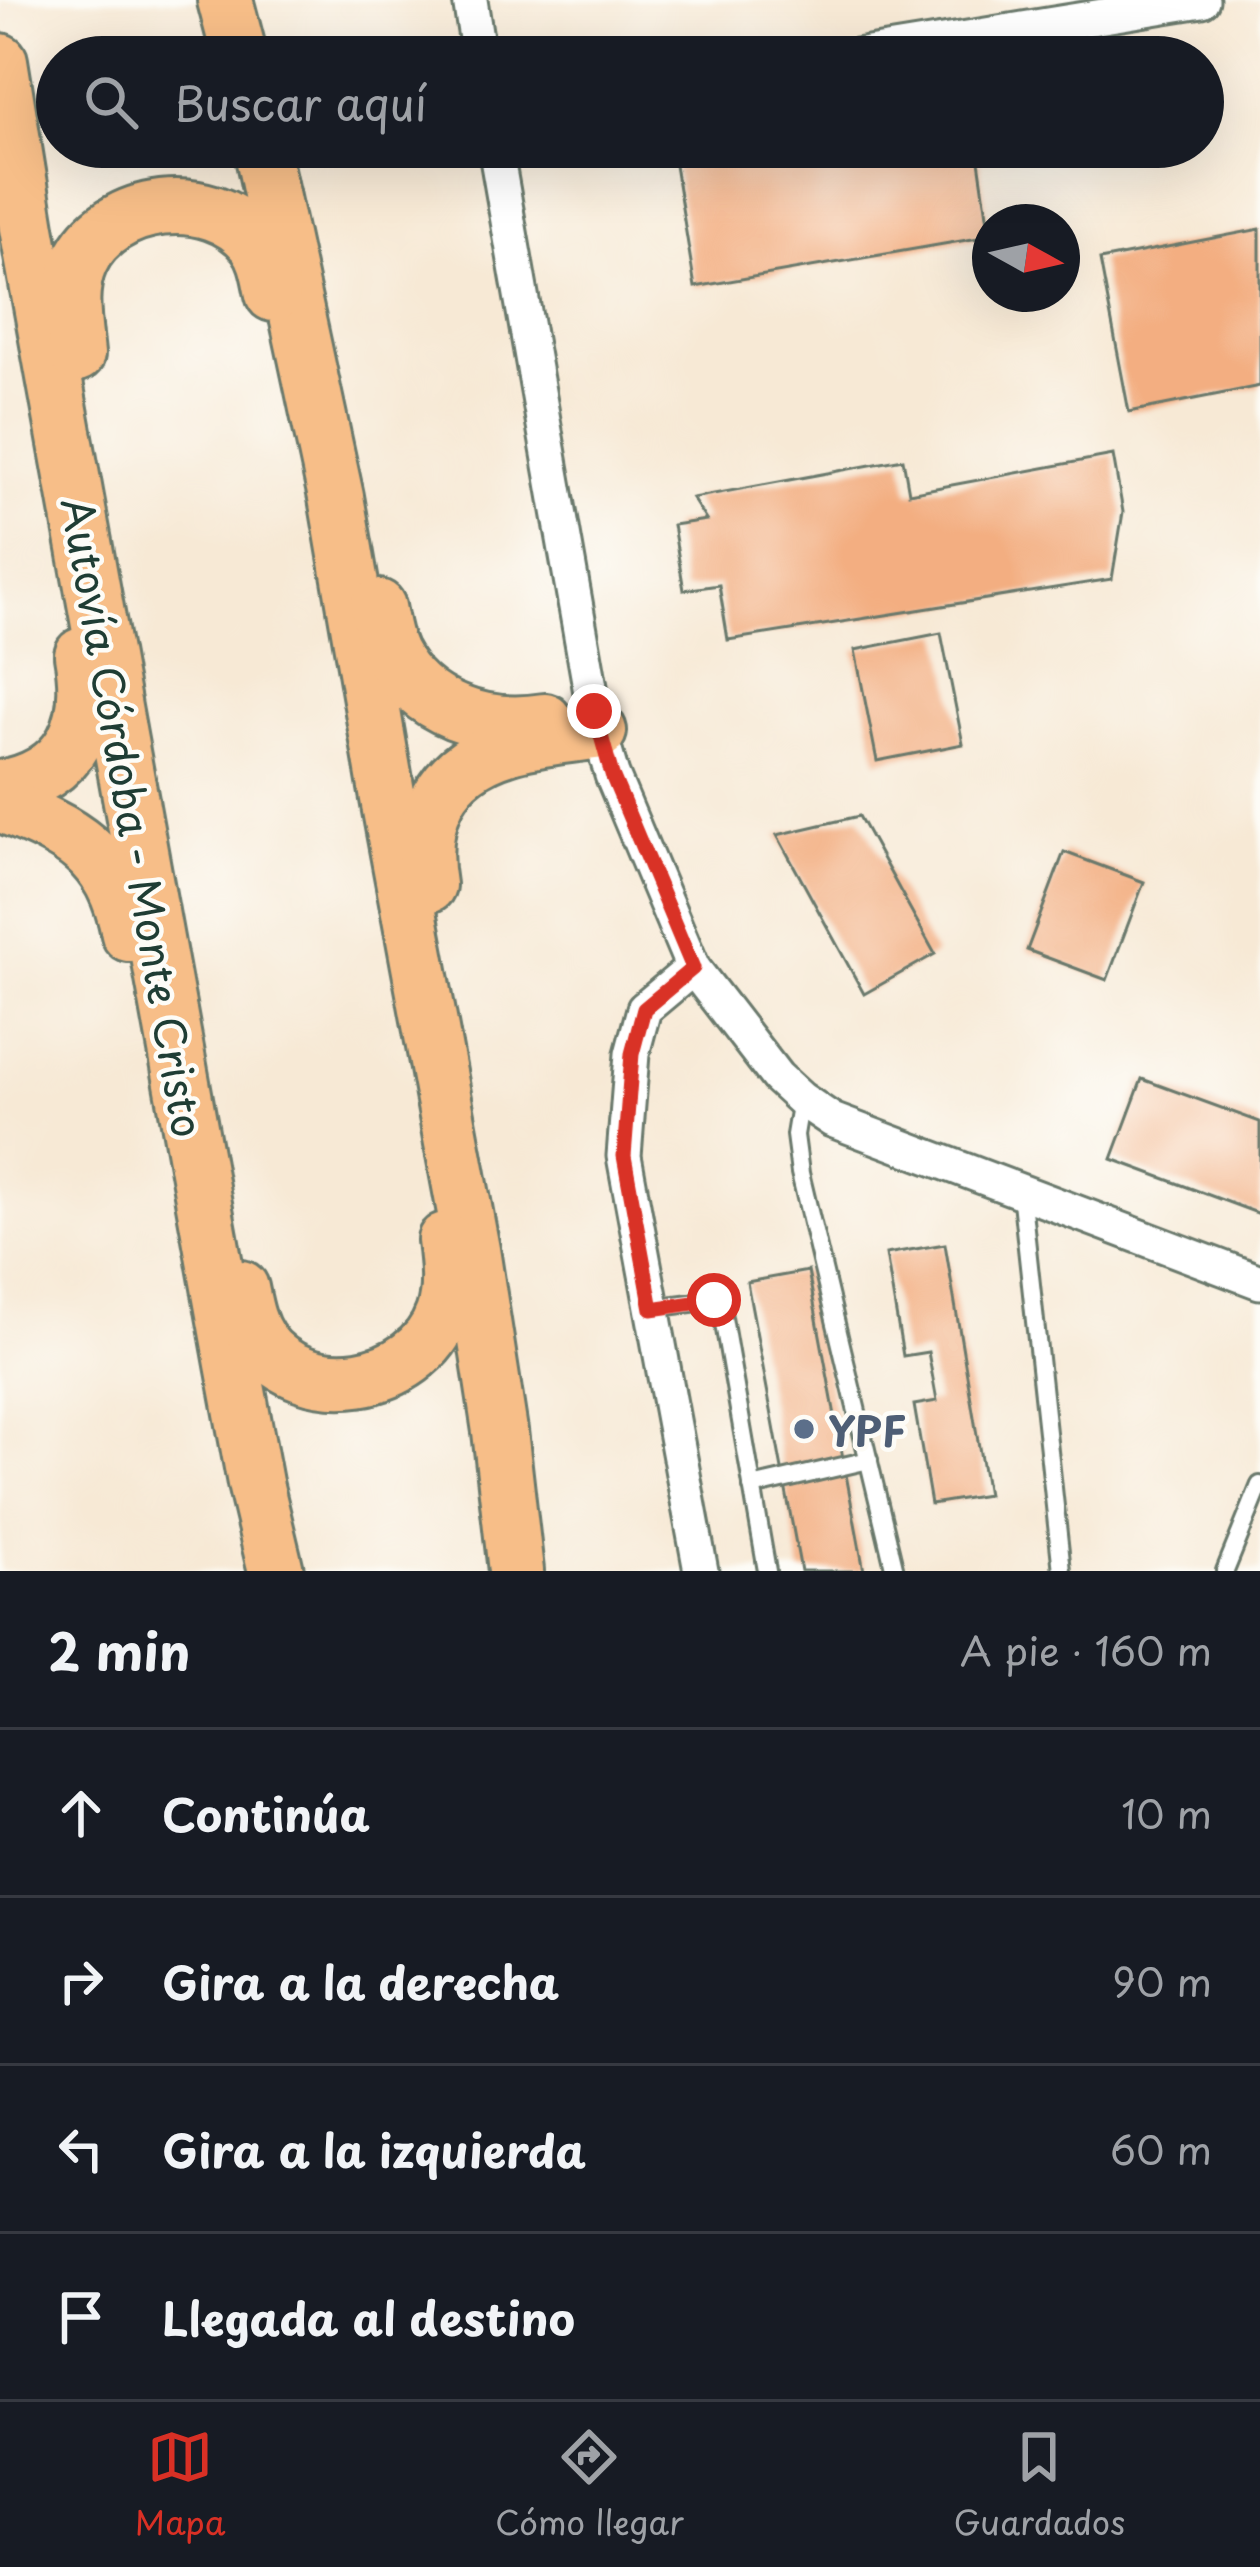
<!DOCTYPE html>
<html lang="es">
<head>
<meta charset="utf-8">
<style>
  body { margin:0; font-family:"Playpen Sans",sans-serif; background:#242831; color:#f1f3f6 }
  .compass { position:absolute; left:972px; top:204px; width:108px; height:108px; border-radius:50%; background:#171b24; box-shadow:0 12px 48px #0002; rotate:98deg }
  .stop { position:absolute; width:36px; height:36px; margin:-27px; border:9px solid #d93025; border-radius:50%; background:#fff }
  .stop.end { background:#d93025; border-color:#fff; box-shadow:0 3px 12px #0008 }
  .list { margin:0; padding:0; list-style:none }
  h2 { display:flex; justify-content:space-between; align-items:center; height:156px; margin:0; padding:0 48px; font-size:51px }
  h2 small { font-size:39px; font-weight:400; color:#9ea1a6 }
  .list li { display:grid; grid-template-columns:78px 1fr auto; gap:36px; align-items:center; box-sizing:border-box; height:168px; padding:0 48px; border-top:3px solid #363941 }
  .list b { display:block; font-size:45px; white-space:nowrap }
  .list em { font-size:39px; font-style:normal; color:#9ea1a6 }
  .icon { flex:none; width:66px; height:66px; fill:none; stroke:currentColor; stroke-width:2; stroke-linecap:round; stroke-linejoin:round }
  .map { position:relative; flex:none; width:1260px; height:1571px; overflow:hidden }
  .search { position:absolute; background:#171b24; box-shadow:0 12px 48px #0002; left:36px; right:36px; top:36px; height:132px; display:flex; align-items:center; gap:30px; box-sizing:border-box; padding:0 42px; border-radius:66px; color:#9ea1a6; font-size:45px }
  .sheet { height:828px; background:#171b24 }
  nav { display:flex; justify-content:space-around; align-items:center; box-sizing:border-box; height:168px; border-top:3px solid #363941; background:#171b24; font-size:33px; color:#9ea1a6 }
  nav a { display:grid; justify-items:center; gap:6px }
  nav .on { color:#d93025 }
  .map>svg:first-child { display:block }
  .building { fill:#f3ae81 }
  .lines { fill:none; stroke-linecap:round; stroke-linejoin:round }
  .service-casing { stroke:#6b796c; stroke-width:22 }
  .minor-casing { stroke:#6b796c; stroke-width:39 }
  .trunk-casing { stroke:#6b796c; stroke-width:60 }
  .service { stroke:#fff; stroke-width:16 }
  .minor { stroke:#fff; stroke-width:33 }
  .trunk { stroke:#f7be88; stroke-width:54 }
  .route { stroke:#d93025; stroke-width:15 }
  .service-dot { fill:#5c6f8a; stroke:#fdfcf7; stroke-width:4.5 }
  .labels { text-anchor:middle; dominant-baseline:central; stroke-width:9; stroke-linejoin:round; paint-order:stroke }
  .street-label { font-size:42px; fill:#1f3d34; stroke:#fdfcf7 }
  .service-label { font-size:42px; font-weight:bold; fill:#4e5e75; stroke:#fdfcf7; text-anchor:start }
</style>
</head>
<body>
<div class="map">
<svg width="1260" height="1571" viewBox="0 0 1260 1571">
  <rect width="100%" height="100%" fill="#fdfcf7"/>
  <filter id="ink" filterUnits="userSpaceOnUse"><feTurbulence type="fractalNoise" baseFrequency=".00833" numOctaves="2"/><feDisplacementMap in="SourceGraphic" scale="24" xChannelSelector="R" yChannelSelector="G"/><feConvolveMatrix kernelMatrix="1 2 1 2 8 2 1 2 1" color-interpolation-filters="sRGB"/></filter>
  <filter id="wash" filterUnits="userSpaceOnUse"><feTurbulence type="fractalNoise" baseFrequency=".004" numOctaves="4" result="noise"/><feDisplacementMap in="SourceGraphic" scale="48" xChannelSelector="R" yChannelSelector="G"/><feGaussianBlur stdDeviation="2.7" result="paint"/><feColorMatrix in="noise" values="0 0 0 0 0 0 0 0 0 0 0 0 0 0 0 0 0 1.4 0 .05"/><feComposite in="paint" operator="in"/></filter>
  <g filter="url(#wash)">
    <rect width="100%" height="100%" fill="#f7e9d5"/>
    <g id="blocks">
      <g class="building">
        <path d="M672,147H977L990,236L695,287Z"/>
        <path d="M1260,229V386L1129,412L1100,260Z"/>
        <path d="M1113,455L1123,512L1112,579L728,640L719,585L684,590L673,525L706,520L692,498L903,459L909,493Z"/>
        <path d="M941,633L963,744L877,761L855,650Z"/>
        <path d="M859,816L935,954L864,994L777,835Z"/>
        <path d="M1064,852L1144,882L1107,980L1027,950Z"/>
        <path d="M1142,1079L1260,1122V1214L1112,1159Z"/>
        <path d="M945,1244L987,1495L931,1504L914,1405L937,1401L928,1352L903,1356L886,1254Z"/>
        <path d="M808,1271L864,1571H801L747,1282Z"/>
      </g>
    </g>
  </g>
  <g filter="url(#ink)">
    <use href="#blocks" fill-opacity="0" stroke="#6b796c" stroke-width="3"/>
    <g class="lines">
      <defs>
        <g id="service">
          <path d="M801,1099L795,1135L800,1173L895,1571"/>
          <path d="M1021,1192L1062,1571"/>
          <path d="M652,1308L714,1300L722,1312L767,1571"/>
          <path d="M752,1487L869,1460"/>
          <path d="M1225,1571L1260,1485"/>
        </g>
        <g id="minor">
          <path d="M470,0L479,57"/>
          <path d="M850,57L1202,0"/>
          <path d="M495,147L596,721L612,775L693,968L777,1077L801,1099L832,1120L1260,1282"/>
          <path d="M693,968L644,1009L632,1054L624,1156L701,1571"/>
        </g>
        <g id="trunk">
          <path d="M225,0L240,57"/>
          <path d="M0,61L27,228L233,1364L255,1483L276,1571"/>
          <path d="M261,147L336,497L390,810L472,1250L500,1431L516,1571"/>
          <path d="M77,354C74,324 67,291 80,262C109,199 211,187 255,242C267,257 269,276 273,294"/>
          <path d="M378,607C381,622 383,638 390,653C419,710 485,731 545,721"/>
          <path d="M0,788C74,776 94,722 82,655"/>
          <path d="M0,804C72,833 113,852 129,934"/>
          <path d="M428,885C417,820 439,768 507,747C536,738 569,736 599,731"/>
          <path d="M241,1288C245,1307 248,1325 259,1341C304,1405 418,1387 443,1314C451,1291 448,1264 445,1240"/>
        </g>
      </defs>
      <use href="#service" class="service-casing"/>
      <use href="#minor" class="minor-casing"/>
      <use href="#trunk" class="trunk-casing"/>
      <use href="#service" class="service"/>
      <use href="#minor" class="minor"/>
      <use href="#trunk" class="trunk"/>
    </g>
  </g>
  <g class="lines" filter="url(#ink)">
    <path class="route" d="M594,711L612,775L693,968L644,1009L632,1054L624,1156L652,1309L714,1300"/>
  </g>
  <circle class="service-dot" cx="804" cy="1429" r="12"/>
  <g class="labels">
    <g class="street-label">
      <text transform="translate(134 817) rotate(80)">Autovía Córdoba - Monte Cristo</text>
    </g>
    <g class="service-label">
      <text x="828" y="1429">YPF</text>
    </g>
  </g>
</svg>
<svg class="compass" viewBox="-18 -18 36 36"><path d="M0-13l5 13h-10z" fill="#e53935"/><path d="M0 13l5-13h-10z" fill="#9ea1a6"/></svg>
<div class="stop" style="left:714px;top:1300px"></div>
<div class="stop end" style="left:594px;top:711px"></div>
<div class="search"><svg class="icon" aria-label="search" viewBox="0 0 24 24"><circle cx="10" cy="10" r="6"/><path d="M15 15l6 6"/></svg>Buscar aquí</div>
</div>
<section class="sheet">
<h2>2 min<small>A pie · 160 m</small></h2>
<ul class="list">
<li><svg class="icon" aria-label="ahead" viewBox="0 0 24 24"><path d="M12 20V5M6 11l6-6 6 6"/></svg><div><b>Continúa</b></div><em>10 m</em></li>
<li><svg class="icon" aria-label="right" viewBox="0 0 24 24"><path d="M7 20v-9h11M14 6l5 5-5 5"/></svg><div><b>Gira a la derecha</b></div><em>90 m</em></li>
<li><svg class="icon" aria-label="left" viewBox="0 0 24 24"><path d="M17 20v-9H6M10 6l-5 5 5 5"/></svg><div><b>Gira a la izquierda</b></div><em>60 m</em></li>
<li><svg class="icon" aria-label="arrive" viewBox="0 0 24 24"><path d="M6 21V4h12l-3 4 3 4H6"/></svg><div><b>Llegada al destino</b></div></li>
</ul>
</section>
<nav>
<a class="on"><svg class="icon" aria-label="map" viewBox="0 0 24 24"><path d="M3 6l6-2 6 2 6-2v14l-6 2-6-2-6 2zM9 4v14M15 6v14"/></svg>Mapa</a>
<a><svg class="icon" aria-label="directions" viewBox="0 0 24 24"><path d="M12 3l9 9-9 9-9-9zM9 14v-3h6M13 9l2 2-2 2"/></svg>Cómo llegar</a>
<a><svg class="icon" aria-label="saved" viewBox="0 0 24 24"><path d="M7 4h10v16l-5-4-5 4z"/></svg>Guardados</a>
</nav>
</body>
</html>
